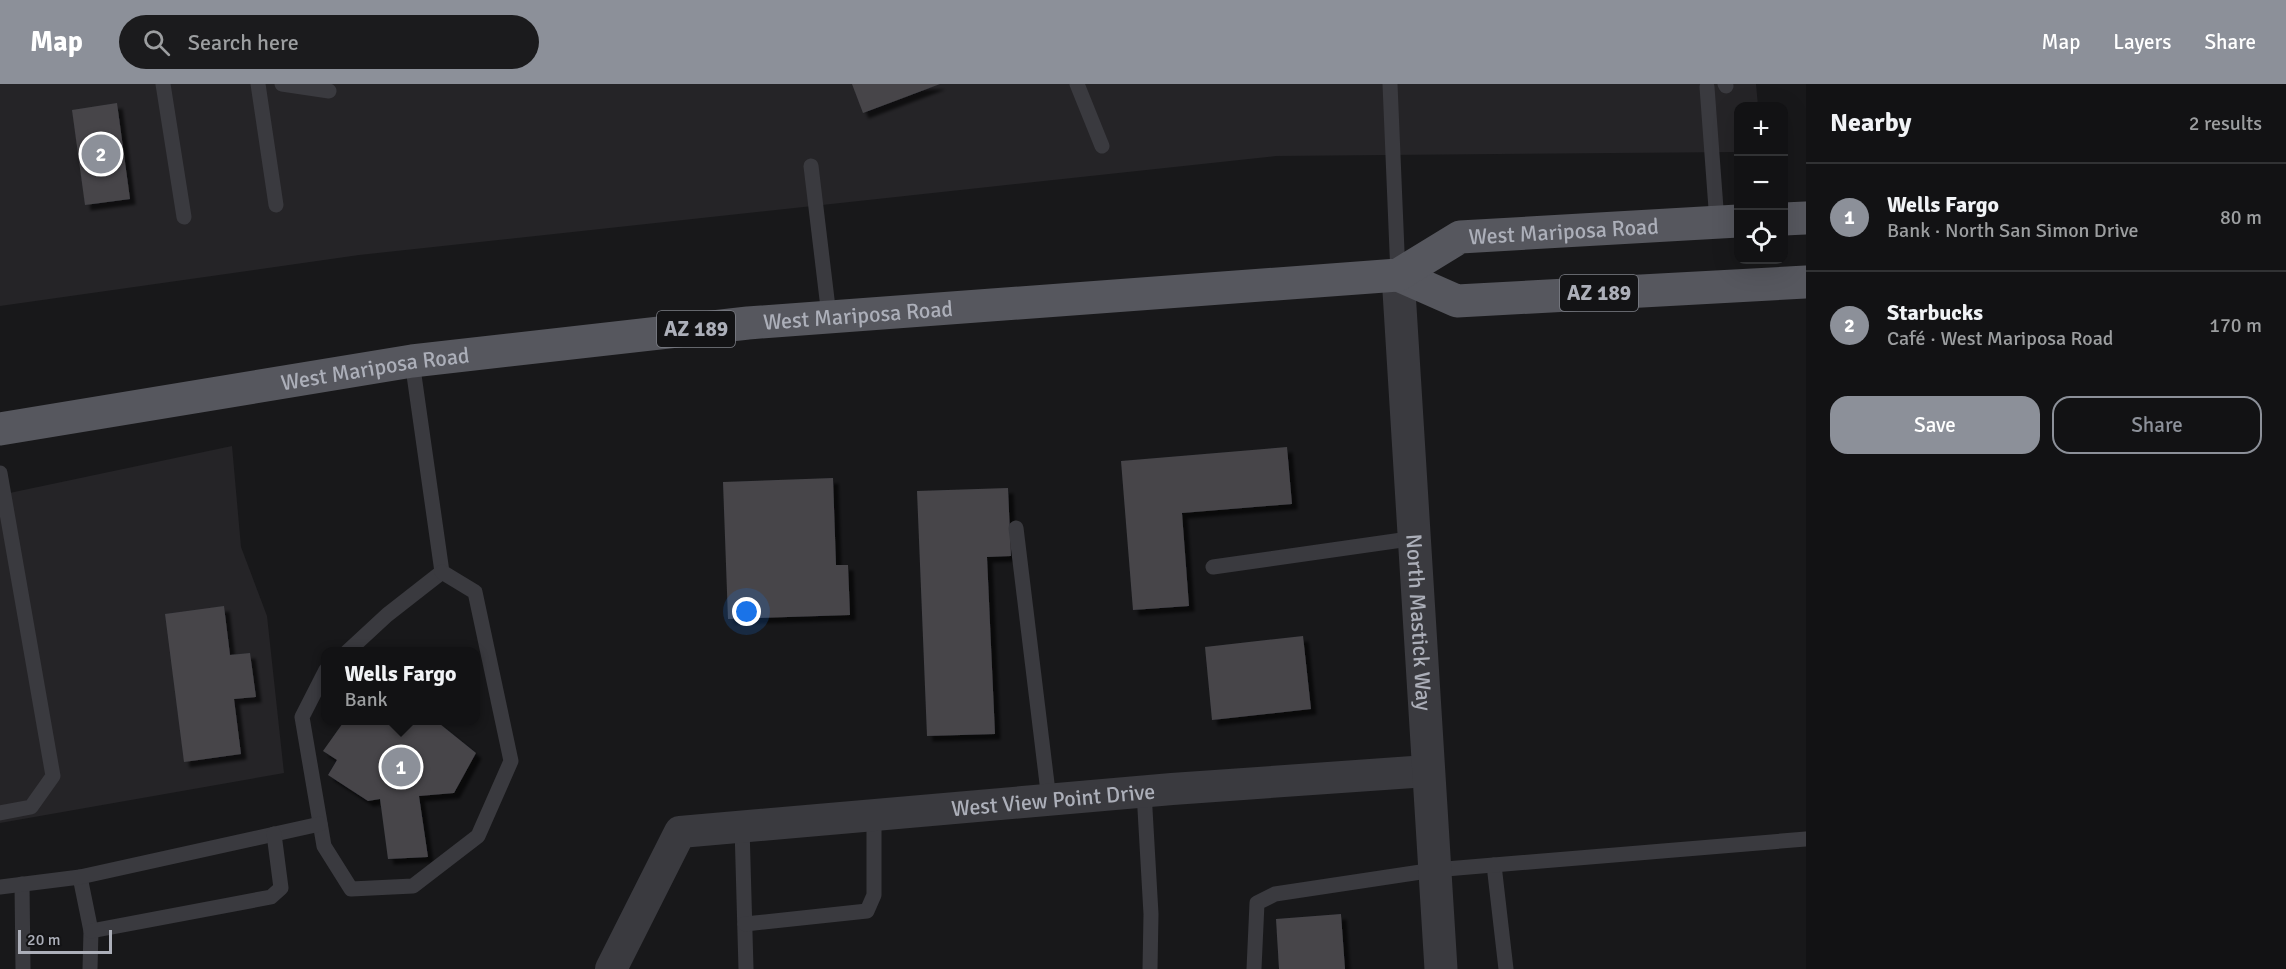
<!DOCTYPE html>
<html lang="en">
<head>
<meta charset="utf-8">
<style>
  body { margin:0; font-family:Signika,sans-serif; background:#1b1b1d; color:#f1f3f6 }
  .controls { position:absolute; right:18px; top:18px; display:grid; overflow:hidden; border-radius:12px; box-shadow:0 6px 24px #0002 }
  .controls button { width:54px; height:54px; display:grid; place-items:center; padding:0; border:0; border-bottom:2px solid #313234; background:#121214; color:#f1f3f6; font:30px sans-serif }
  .scale { position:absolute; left:18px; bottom:15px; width:94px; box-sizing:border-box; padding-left:6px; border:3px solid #acafb9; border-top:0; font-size:16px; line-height:21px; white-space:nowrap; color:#acafb9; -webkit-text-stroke:4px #131315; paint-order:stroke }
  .you { position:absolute; left:747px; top:528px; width:21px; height:21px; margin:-15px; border:4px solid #fff; border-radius:50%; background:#1a73e8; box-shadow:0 0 0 9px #1a73e833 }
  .badge { display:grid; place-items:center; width:39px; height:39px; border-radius:50%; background:#8c9099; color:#fff; font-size:20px; font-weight:700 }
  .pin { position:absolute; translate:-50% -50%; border:3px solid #fff; box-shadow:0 2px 6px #0006 }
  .popup { position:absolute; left:321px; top:563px; width:159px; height:78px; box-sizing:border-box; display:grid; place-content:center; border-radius:12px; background:#121214; filter:drop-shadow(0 2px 4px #0005); font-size:20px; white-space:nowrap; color:#9c9ea0 }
  .popup b { font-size:22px; color:#f1f3f6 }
  .popup::after { content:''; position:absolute; left:50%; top:100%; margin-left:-12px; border:12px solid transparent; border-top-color:#121214 }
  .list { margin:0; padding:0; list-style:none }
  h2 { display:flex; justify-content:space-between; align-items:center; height:78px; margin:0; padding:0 24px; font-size:26px }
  h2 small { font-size:20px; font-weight:400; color:#9c9ea0 }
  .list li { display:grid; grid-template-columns:39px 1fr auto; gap:18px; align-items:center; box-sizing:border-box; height:108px; padding:0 24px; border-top:2px solid #313234 }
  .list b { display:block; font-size:22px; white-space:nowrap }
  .list p { margin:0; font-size:20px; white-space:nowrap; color:#9c9ea0 }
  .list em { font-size:20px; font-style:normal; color:#9c9ea0 }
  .actions { display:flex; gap:12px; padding:18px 24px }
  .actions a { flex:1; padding:14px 0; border:2px solid #8c9099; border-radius:18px; text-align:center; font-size:21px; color:#8c9099 }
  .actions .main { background:#8c9099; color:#fff }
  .icon { flex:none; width:33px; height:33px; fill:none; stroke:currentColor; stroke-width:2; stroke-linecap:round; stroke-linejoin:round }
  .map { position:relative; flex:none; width:1806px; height:885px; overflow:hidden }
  header { display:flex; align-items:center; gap:36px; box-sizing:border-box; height:84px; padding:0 30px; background:#8c9099; color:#fff }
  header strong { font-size:28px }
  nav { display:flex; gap:33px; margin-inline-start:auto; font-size:21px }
  .search { width:420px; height:54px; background:#1b1b1d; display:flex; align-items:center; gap:15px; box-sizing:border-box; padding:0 21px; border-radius:33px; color:#9c9ea0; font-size:22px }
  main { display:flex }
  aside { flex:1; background:#121214 }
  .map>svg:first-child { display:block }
  .built { fill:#252427 }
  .building { fill:#46454a; filter:url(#shadow) }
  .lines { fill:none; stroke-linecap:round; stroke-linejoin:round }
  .service { stroke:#3a3a3f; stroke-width:15 }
  .minor { stroke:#3a3a3f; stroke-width:32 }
  .tertiary { stroke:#3a3a3f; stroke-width:33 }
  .primary { stroke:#56575e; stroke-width:33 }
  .labels { text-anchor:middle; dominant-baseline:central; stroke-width:5; stroke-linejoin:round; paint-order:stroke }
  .shield { fill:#131315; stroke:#7e8088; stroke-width:1.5 }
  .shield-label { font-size:21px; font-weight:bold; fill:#acafb9 }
  .street-label { font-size:22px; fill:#acafb9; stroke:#131315 }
</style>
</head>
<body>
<header>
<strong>Map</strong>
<div class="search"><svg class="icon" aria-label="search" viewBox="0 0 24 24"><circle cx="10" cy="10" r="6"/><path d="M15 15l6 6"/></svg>Search here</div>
<nav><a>Map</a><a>Layers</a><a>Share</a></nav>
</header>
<main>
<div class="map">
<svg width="1806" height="885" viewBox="0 0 1806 885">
  <defs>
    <filter id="shadow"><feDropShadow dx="5.5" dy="5.5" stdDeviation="1.5" flood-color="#0009"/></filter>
  </defs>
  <rect width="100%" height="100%" fill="#18181a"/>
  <g class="built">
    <path d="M0,0H1756L1758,22H1738V68L1276,72L359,171L0,222Z"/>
    <path d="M232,362L241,463L267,532L284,689L0,739V411Z"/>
  </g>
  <g class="building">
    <path d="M852,0H940L863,29Z"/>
    <path d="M117,19L130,115L85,121L72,26Z"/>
    <path d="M1287,363L1292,420L1182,429L1189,522L1133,526L1121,377Z"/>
    <path d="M833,394L836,481H848L850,531L728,535L723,398Z"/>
    <path d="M1008,404L1011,472L987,473L995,650L927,652L917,407Z"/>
    <path d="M224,522L230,571L250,569L256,613L234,615L241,670L184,678L165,530Z"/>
    <path d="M1303,552L1311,625L1212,636L1205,563Z"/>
    <path d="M345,636H435L476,669L454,709L419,712L428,773L388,775L380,715L368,717L328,691L337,676L323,667Z"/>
    <path d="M1341,830L1345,885H1279L1276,835Z"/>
  </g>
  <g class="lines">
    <g class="service">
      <path d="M163,0L184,133"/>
      <path d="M258,0L276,121"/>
      <path d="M282,0L329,7"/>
      <path d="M1077,0L1102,62"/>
      <path d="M1390,0L1398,191"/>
      <path d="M1725,0L1726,2"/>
      <path d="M1707,3L1717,138"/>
      <path d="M811,82L829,232"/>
      <path d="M0,389L53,692L31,723L0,729"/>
      <path d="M1016,444L1049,716"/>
      <path d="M1213,483L1416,454"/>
      <path d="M347,568L387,531L442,488L412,277"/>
      <path d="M326,586L302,633L324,762L351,805L413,802L478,752L511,677L475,508L442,488"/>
      <path d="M1144,708L1151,830L1150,885"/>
      <path d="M742,743L746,885"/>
      <path d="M1494,781L1506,885"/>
      <path d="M80,793L91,847L90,885"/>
      <path d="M22,800L23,885"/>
      <path d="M0,803L80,793L320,740"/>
      <path d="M745,840L867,827L874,811V731"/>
      <path d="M91,847L271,813L281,804L274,750"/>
      <path d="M1254,885L1257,819L1275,810L1434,786L1806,755"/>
    </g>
    <path class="minor" id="s1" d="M611,885L680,748L1172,705L1427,687"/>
    <path class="tertiary" id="s2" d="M1398,191C1414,422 1425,654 1441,885"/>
    <g class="primary">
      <path d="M1784,135L1806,134"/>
      <path d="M1398,191L1457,217L1806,198"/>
      <path id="s3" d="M0,345L412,277L748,239L1398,191L1460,153L1738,137"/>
    </g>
  </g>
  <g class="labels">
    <g class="shield">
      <rect x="1560" y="191" width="78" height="36" rx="4.5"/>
      <rect x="657" y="227" width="78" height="36" rx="4.5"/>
    </g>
    <g class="shield-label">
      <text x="1599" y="209">AZ 189</text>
      <text x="696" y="245">AZ 189</text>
    </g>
    <g class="street-label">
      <text stroke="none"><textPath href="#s3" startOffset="1584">West Mariposa Road</textPath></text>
      <text stroke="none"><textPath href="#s3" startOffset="866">West Mariposa Road</textPath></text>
      <text stroke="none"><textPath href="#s3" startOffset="380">West Mariposa Road</textPath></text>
      <text stroke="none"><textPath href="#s2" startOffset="348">North Mastick Way</textPath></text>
      <text stroke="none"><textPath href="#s1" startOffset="528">West View Point Drive</textPath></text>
    </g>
  </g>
</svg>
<div class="controls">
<button>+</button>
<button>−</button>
<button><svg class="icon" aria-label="locate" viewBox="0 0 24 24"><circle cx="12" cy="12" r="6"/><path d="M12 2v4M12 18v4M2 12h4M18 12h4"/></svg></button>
</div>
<div class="scale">20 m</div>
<div class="you"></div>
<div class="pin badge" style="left:401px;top:683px">1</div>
<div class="popup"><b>Wells Fargo</b>Bank</div>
<div class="pin badge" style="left:101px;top:70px">2</div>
</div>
<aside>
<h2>Nearby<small>2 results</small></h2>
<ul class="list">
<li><span class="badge">1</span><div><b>Wells Fargo</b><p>Bank · North San Simon Drive</p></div><em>80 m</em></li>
<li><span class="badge">2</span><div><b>Starbucks</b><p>Café · West Mariposa Road</p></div><em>170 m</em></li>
</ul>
<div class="actions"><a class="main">Save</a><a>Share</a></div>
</aside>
</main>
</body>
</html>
